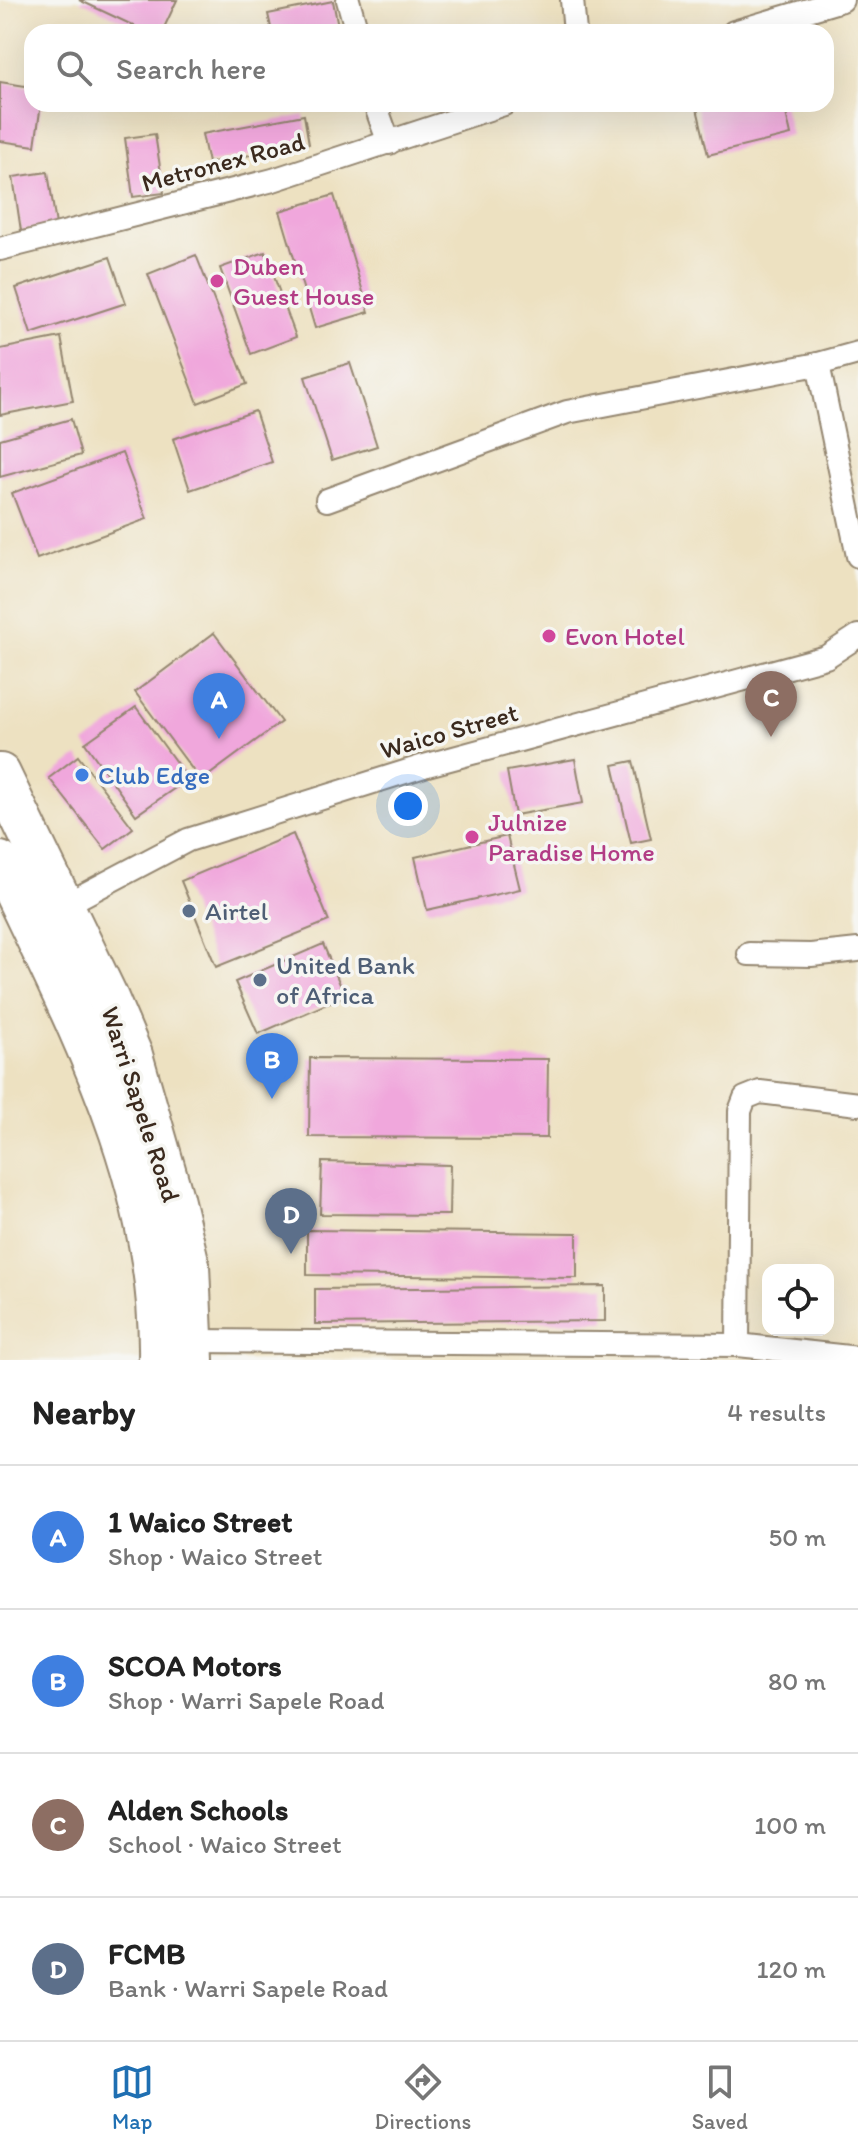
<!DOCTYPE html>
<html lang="en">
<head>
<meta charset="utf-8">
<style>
  body { margin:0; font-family:Itim,sans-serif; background:#f2f2f2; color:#222 }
  .controls { position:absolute; right:24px; bottom:24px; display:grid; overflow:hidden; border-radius:16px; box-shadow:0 8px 32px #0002 }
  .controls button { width:72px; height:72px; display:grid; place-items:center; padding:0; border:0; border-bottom:2px solid #e0e0e0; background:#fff; color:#222; font:40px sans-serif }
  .you { position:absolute; left:408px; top:806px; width:28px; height:28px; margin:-20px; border:6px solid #fff; border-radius:50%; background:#1a73e8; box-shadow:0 0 0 12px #1a73e833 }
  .badge { display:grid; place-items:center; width:52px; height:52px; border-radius:50%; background:#1f6fb2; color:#fff; font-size:26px; font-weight:700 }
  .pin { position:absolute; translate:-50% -66px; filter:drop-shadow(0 2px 4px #0008) }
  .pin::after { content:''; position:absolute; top:42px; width:28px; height:24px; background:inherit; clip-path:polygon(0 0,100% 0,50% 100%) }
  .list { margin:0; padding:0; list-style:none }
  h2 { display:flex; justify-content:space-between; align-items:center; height:104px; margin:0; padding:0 32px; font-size:34px }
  h2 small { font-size:26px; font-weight:400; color:#767676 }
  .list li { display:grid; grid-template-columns:52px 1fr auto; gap:24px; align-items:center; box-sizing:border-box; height:144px; padding:0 32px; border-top:2px solid #e0e0e0 }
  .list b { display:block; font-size:30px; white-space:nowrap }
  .list p { margin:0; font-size:26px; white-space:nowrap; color:#767676 }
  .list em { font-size:26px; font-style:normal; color:#767676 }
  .icon { flex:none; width:44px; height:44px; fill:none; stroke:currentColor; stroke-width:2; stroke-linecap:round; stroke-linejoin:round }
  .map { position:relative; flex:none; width:858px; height:1360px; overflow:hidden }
  .search { position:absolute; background:#fff; box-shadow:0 8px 32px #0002; left:24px; right:24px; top:24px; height:88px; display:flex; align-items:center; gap:20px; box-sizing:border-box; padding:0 28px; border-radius:24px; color:#767676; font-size:30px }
  .sheet { height:680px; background:#fff }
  nav { display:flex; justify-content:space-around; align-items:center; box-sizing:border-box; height:112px; border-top:2px solid #e0e0e0; background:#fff; font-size:22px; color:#767676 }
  nav a { display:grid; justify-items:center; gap:4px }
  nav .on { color:#1f6fb2 }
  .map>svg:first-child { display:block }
  .building { fill:#f0a7dc }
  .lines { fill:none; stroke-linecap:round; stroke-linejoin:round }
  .street-casing { stroke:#948670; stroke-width:26 }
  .highway-casing { stroke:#948670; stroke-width:44 }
  .street { stroke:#fff; stroke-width:22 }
  .highway { stroke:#fff; stroke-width:40 }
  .hotel-dot { fill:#d1479c; stroke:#f6f6f2; stroke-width:3 }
  .shop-dot { fill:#3f7fe0; stroke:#f6f6f2; stroke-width:3 }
  .service-dot { fill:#5c6f8a; stroke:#f6f6f2; stroke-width:3 }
  .labels { text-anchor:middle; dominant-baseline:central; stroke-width:7; stroke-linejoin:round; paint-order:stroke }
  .street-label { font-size:26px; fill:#3b2a1e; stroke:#f6f6f2 }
  .hotel-label { font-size:26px; fill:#b23c85; stroke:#f6f6f2; text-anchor:start }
  .shop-label { font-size:26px; fill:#366cbe; stroke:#f6f6f2; text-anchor:start }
  .service-label { font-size:26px; fill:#4e5e75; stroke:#f6f6f2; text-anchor:start }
</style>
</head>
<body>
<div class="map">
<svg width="858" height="1360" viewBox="0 0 858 1360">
  <rect width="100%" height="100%" fill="#f6f6f2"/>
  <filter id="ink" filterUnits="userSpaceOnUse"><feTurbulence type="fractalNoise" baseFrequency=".0125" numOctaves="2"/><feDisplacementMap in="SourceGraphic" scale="16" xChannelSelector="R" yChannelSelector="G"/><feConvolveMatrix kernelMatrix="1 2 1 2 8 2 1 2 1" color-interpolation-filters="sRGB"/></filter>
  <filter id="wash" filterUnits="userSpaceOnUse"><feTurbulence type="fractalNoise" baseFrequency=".006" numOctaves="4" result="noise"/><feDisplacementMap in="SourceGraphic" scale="32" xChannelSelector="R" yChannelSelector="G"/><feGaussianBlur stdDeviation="1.8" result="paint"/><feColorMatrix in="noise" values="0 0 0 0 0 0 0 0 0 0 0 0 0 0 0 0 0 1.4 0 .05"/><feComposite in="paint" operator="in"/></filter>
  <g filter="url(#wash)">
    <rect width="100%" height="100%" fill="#ede1c1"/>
    <g id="blocks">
      <g class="building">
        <path d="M79,0H177L162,32H147Z"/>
        <path d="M333,1L339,31L272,32L268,14Z"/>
        <path d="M0,82L32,87V104H41L35,146L0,141Z"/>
        <path d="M696,104H784L791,135L708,155Z"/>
        <path d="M304,115L309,144L208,163L202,134Z"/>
        <path d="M155,134L164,193L133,197L125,138Z"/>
        <path d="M48,172L56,225L21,231L13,177Z"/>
        <path d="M334,195L369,312L315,328L280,211Z"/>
        <path d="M265,252L296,337L251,354L220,268Z"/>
        <path d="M196,255L247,384L198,403L148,274Z"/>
        <path d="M110,257L126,303L31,334L16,288Z"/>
        <path d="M61,337L73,401L0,415V349Z"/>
        <path d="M350,363L377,446L332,460L305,377Z"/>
        <path d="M255,411L272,462L190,490L173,439Z"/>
        <path d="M71,419L81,455L0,477V439Z"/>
        <path d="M122,453L147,519L37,559L12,493Z"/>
        <path d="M214,633L281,722L201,781L135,692Z"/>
        <path d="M136,707L188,779L136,815L85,743Z"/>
        <path d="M78,756L133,828L105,849L49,778Z"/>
        <path d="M575,759L583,803L515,815L507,771Z"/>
        <path d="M633,761L651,839L631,843L613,765Z"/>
        <path d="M293,834L329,921L216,967L181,881Z"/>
        <path d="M507,836L520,889L427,910L415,857Z"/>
        <path d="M323,944L345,996L258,1034L235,982Z"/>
        <path d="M310,1058L548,1059L547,1138L309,1137Z"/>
        <path d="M322,1162L450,1165L449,1215L320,1214Z"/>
        <path d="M307,1230L577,1233V1278L307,1275Z"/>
        <path d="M605,1286V1321L315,1324V1289Z"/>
      </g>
    </g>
  </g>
  <g filter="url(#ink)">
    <use href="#blocks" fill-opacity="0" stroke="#948670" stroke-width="2"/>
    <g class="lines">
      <defs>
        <g id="street">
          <path d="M348,0L357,32"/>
          <path d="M572,0L575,32"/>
          <path d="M734,32L842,0"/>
          <path d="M375,104L389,143"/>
          <path d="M0,249L273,180L504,104"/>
          <path d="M818,364L858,556"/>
          <path d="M327,500L567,412L818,364L858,353"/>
          <path d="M57,909L188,840L424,766L826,657L858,636"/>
          <path d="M749,954L811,955L858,950"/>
          <path d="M193,1341L738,1345L858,1358"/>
          <path d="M738,1345L740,1111L745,1098L760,1092L858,1104"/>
        </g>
        <g id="highway">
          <path d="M0,774L107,996L132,1055L173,1198L189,1265L193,1360"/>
          <path d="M0,862C75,1022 162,1177 159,1360"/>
        </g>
      </defs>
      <use href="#street" class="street-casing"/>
      <use href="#highway" class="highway-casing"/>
      <use href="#street" class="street"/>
      <use href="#highway" class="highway"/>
    </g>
  </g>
  <g class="hotel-dot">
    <circle cx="217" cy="281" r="8"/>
    <circle cx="549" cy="636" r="8"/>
    <circle cx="472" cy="837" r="8"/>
  </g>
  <circle class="shop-dot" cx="82" cy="775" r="8"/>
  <g class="service-dot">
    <circle cx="189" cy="911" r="8"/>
    <circle cx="260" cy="980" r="8"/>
  </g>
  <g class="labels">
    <g class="street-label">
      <text transform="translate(223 162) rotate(-15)">Metronex Road</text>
      <text transform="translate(449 731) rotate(-16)">Waico Street</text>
      <text transform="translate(141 1104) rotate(72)">Warri Sapele Road</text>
    </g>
    <g class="hotel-label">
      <text x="233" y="266">Duben<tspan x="233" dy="30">Guest House</tspan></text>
      <text x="565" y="636">Evon Hotel</text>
      <text x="488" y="822">Julnize<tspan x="488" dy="30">Paradise Home</tspan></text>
    </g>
    <g class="shop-label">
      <text x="98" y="775">Club Edge</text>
    </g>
    <g class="service-label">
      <text x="205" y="911">Airtel</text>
      <text x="276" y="965">United Bank<tspan x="276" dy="30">of Africa</tspan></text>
    </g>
  </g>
</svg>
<div class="controls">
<button><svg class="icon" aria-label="locate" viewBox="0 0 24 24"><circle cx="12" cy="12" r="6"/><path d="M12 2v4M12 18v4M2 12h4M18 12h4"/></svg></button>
</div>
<div class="you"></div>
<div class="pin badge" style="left:219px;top:739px;background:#3f7fe0">A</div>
<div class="pin badge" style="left:272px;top:1099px;background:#3f7fe0">B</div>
<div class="pin badge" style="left:771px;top:737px;background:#8d6e63">C</div>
<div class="pin badge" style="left:291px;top:1254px;background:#5c6f8a">D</div>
<div class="search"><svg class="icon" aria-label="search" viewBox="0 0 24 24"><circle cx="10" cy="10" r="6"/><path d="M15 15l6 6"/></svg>Search here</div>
</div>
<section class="sheet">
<h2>Nearby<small>4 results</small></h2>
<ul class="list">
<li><span class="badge" style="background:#3f7fe0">A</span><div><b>1 Waico Street</b><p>Shop · Waico Street</p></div><em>50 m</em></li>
<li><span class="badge" style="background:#3f7fe0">B</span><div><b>SCOA Motors</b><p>Shop · Warri Sapele Road</p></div><em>80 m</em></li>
<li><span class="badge" style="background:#8d6e63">C</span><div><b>Alden Schools</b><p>School · Waico Street</p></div><em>100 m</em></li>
<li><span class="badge" style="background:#5c6f8a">D</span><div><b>FCMB</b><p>Bank · Warri Sapele Road</p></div><em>120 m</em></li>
</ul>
</section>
<nav>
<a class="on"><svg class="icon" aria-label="map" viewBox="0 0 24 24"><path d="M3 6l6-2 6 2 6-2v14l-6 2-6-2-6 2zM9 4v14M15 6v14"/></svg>Map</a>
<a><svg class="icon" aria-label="directions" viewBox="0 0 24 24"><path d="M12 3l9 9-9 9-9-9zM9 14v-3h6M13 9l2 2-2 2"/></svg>Directions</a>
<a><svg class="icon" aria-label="saved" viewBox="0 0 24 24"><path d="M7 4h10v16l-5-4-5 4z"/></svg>Saved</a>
</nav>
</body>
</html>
